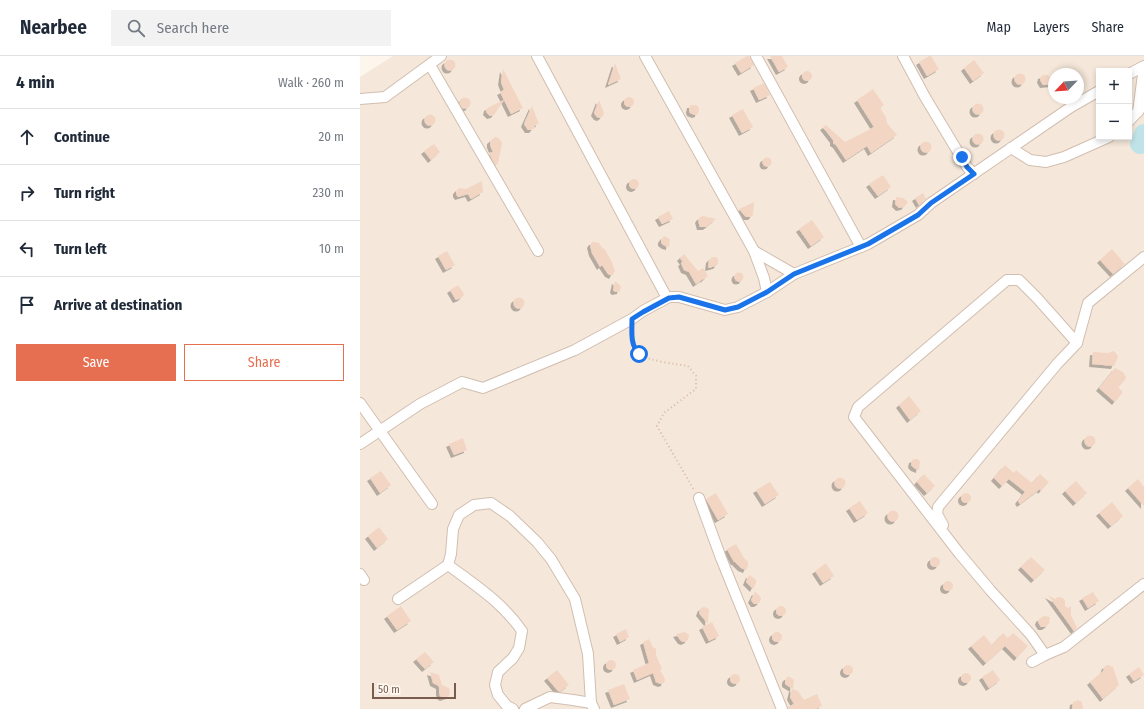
<!DOCTYPE html>
<html lang="en">
<head>
<meta charset="utf-8">
<style>
  body { margin:0; font-family:"Fira Sans Condensed",sans-serif; background:#f2f2f3; color:#1f2937 }
  .controls { position:absolute; right:12px; top:12px; display:grid; overflow:hidden; border-radius:0px; box-shadow:0 2px 6px #0003 }
  .controls button { width:36px; height:36px; display:grid; place-items:center; padding:0; border:0; border-bottom:1px solid #e0e1e3; background:#fff; color:#1f2937; font:20px sans-serif }
  .compass { position:absolute; left:688px; top:12px; width:36px; height:36px; border-radius:50%; background:#fff; box-shadow:0 2px 6px #0003; rotate:245deg }
  .scale { position:absolute; left:12px; bottom:10px; width:84px; box-sizing:border-box; padding-left:4px; border:2px solid #7a5c4d; border-top:0; font-size:11px; line-height:14px; white-space:nowrap; color:#7a5c4d; -webkit-text-stroke:3px #fffaf3; paint-order:stroke }
  .stop { position:absolute; width:12px; height:12px; margin:-9px; border:3px solid #1a73e8; border-radius:50%; background:#fff }
  .stop.end { background:#1a73e8; border-color:#fff; box-shadow:0 1px 4px #0008 }
  .list { margin:0; padding:0; list-style:none }
  h2 { display:flex; justify-content:space-between; align-items:center; height:52px; margin:0; padding:0 16px; font-size:17px }
  h2 small { font-size:13px; font-weight:400; color:#747a83 }
  .list li { display:grid; grid-template-columns:26px 1fr auto; gap:12px; align-items:center; box-sizing:border-box; height:56px; padding:0 16px; border-top:1px solid #e0e1e3 }
  .list b { display:block; font-size:15px; white-space:nowrap }
  .list em { font-size:13px; font-style:normal; color:#747a83 }
  .actions { display:flex; gap:8px; padding:12px 16px }
  .actions a { flex:1; padding:9px 0; border:1px solid #e76f51; border-radius:0px; text-align:center; font-size:14px; color:#e76f51 }
  .actions .main { background:#e76f51; color:#fff }
  .icon { flex:none; width:22px; height:22px; fill:none; stroke:currentColor; stroke-width:2; stroke-linecap:round; stroke-linejoin:round }
  .map { position:relative; flex:none; width:784px; height:653px; overflow:hidden }
  header { display:flex; align-items:center; gap:24px; box-sizing:border-box; height:56px; padding:0 20px; background:#fff; border-bottom:1px solid #e0e1e3 }
  header strong { font-size:19px }
  nav { display:flex; gap:22px; margin-inline-start:auto; font-size:14px }
  .search { width:280px; height:36px; background:#f2f2f3; display:flex; align-items:center; gap:10px; box-sizing:border-box; padding:0 14px; border-radius:0px; color:#747a83; font-size:15px }
  main { display:flex }
  aside { flex:1; background:#fff }
  .map>svg:first-child { display:block }
  .residential { fill:#f5e8da; fill-rule:evenodd }
  .lines { fill:none; stroke-linecap:round; stroke-linejoin:round }
  .river { stroke:#bfe3e8; stroke-width:20 }
  .building { fill:#f3d5c3; filter:url(#shadow) }
  .street-casing { stroke:#d1beb0; stroke-width:12 }
  .path { stroke:#d9b8a5; stroke-width:2; stroke-dasharray:1 3; stroke-linecap:butt }
  .street { stroke:#fff; stroke-width:10 }
  .route { stroke:#1a73e8; stroke-width:5 }
</style>
</head>
<body>
<header>
<strong>Nearbee</strong>
<div class="search"><svg class="icon" aria-label="search" viewBox="0 0 24 24"><circle cx="10" cy="10" r="6"/><path d="M15 15l6 6"/></svg>Search here</div>
<nav><a>Map</a><a>Layers</a><a>Share</a></nav>
</header>
<main>
<aside>
<h2>4 min<small>Walk · 260 m</small></h2>
<ul class="list">
<li><svg class="icon" aria-label="ahead" viewBox="0 0 24 24"><path d="M12 20V5M6 11l6-6 6 6"/></svg><div><b>Continue</b></div><em>20 m</em></li>
<li><svg class="icon" aria-label="right" viewBox="0 0 24 24"><path d="M7 20v-9h11M14 6l5 5-5 5"/></svg><div><b>Turn right</b></div><em>230 m</em></li>
<li><svg class="icon" aria-label="left" viewBox="0 0 24 24"><path d="M17 20v-9H6M10 6l-5 5 5 5"/></svg><div><b>Turn left</b></div><em>10 m</em></li>
<li><svg class="icon" aria-label="arrive" viewBox="0 0 24 24"><path d="M6 21V4h12l-3 4 3 4H6"/></svg><div><b>Arrive at destination</b></div></li>
</ul>
<div class="actions"><a class="main">Save</a><a>Share</a></div>
</aside>
<div class="map">
<svg width="784" height="653" viewBox="0 0 784 653">
  <defs>
    <filter id="shadow"><feDropShadow dx="-3" dy="3" stdDeviation="0" flood-color="#0004"/></filter>
  </defs>
  <rect width="100%" height="100%" fill="#fdf6ec"/>
  <path class="residential" d="M33,0H784V653H0V21ZM739,15H769V81H739ZM694,18H718V42H694Z"/>
  <g class="lines">
    <path class="river" d="M780,88L784,78"/>
  </g>
  <g class="building">
    <path d="M387,0H389L394,9L381,17L375,7Z"/>
    <path d="M410,0H422L428,11L419,16Z"/>
    <path d="M569,0H571L579,13L567,20L559,6Z"/>
    <circle cx="90" cy="9" r="5.5"/>
    <path d="M614,4L624,17L613,25L604,12Z"/>
    <path d="M255,7L261,23L248,29Z"/>
    <path d="M143,13L163,52L151,58L144,44L134,59L130,60L126,56L127,52L144,44L140,36L144,34L141,26Z"/>
    <circle cx="447" cy="20" r="5"/>
    <circle cx="660" cy="23" r="5.5"/>
    <path d="M684,19H688L694,25V28L683,29L680,24L681,20Z"/>
    <path d="M404,27L410,39L399,44L393,32Z"/>
    <path d="M513,33L524,49L520,52L526,61L527,67L537,79L511,97L507,90L486,104L476,89L473,87V84L463,71L466,69L485,86L514,71L497,44Z"/>
    <circle cx="269" cy="46" r="5"/>
    <circle cx="105" cy="47" r="5.5"/>
    <path d="M239,44L244,57L243,60L240,62L237,61L234,57Z"/>
    <circle cx="618" cy="53" r="5.5"/>
    <path d="M330,49H335L338,50L339,53L338,58L335,59L330,57L329,54Z"/>
    <path d="M172,50L179,68L175,69L174,72L172,74H168L164,68Z"/>
    <path d="M383,53L393,71L382,77L372,59Z"/>
    <circle cx="70" cy="64" r="5.5"/>
    <circle cx="639" cy="79" r="5.5"/>
    <circle cx="618" cy="83" r="5.5"/>
    <path d="M135,81L139,82L142,87L138,108L135,109L129,97L133,96L130,89V85Z"/>
    <circle cx="566" cy="91" r="5.5"/>
    <path d="M74,88L80,96L71,104L64,95Z"/>
    <circle cx="407" cy="106" r="4.5"/>
    <path d="M523,119L531,131L518,140L509,128Z"/>
    <circle cx="274" cy="128" r="5"/>
    <path d="M122,125L123,136L111,143L108,138L98,141L96,138V135L99,132L106,133Z"/>
    <path d="M563,137L566,143L559,149L555,142Z"/>
    <path d="M536,141L543,142L548,146L544,151L539,152L535,148Z"/>
    <path d="M394,146L393,159L391,161H386L379,153Z"/>
    <path d="M309,155L313,163L302,168L298,161Z"/>
    <path d="M343,160L356,163L346,171H340L338,164L340,161Z"/>
    <path d="M452,164L464,181L451,190L439,173Z"/>
    <path d="M304,180L310,183L309,191L305,190L301,187V184Z"/>
    <path d="M232,186H235L239,187L243,193L244,192L251,204L255,215L252,220L248,218L242,209L240,211L232,197L230,189Z"/>
    <path d="M752,193L765,208L753,218L740,204Z"/>
    <path d="M87,195L95,209L86,214L78,200Z"/>
    <path d="M324,198L338,215L343,212L348,220L344,223L345,224L343,223L336,228L329,216L324,214L321,207L323,206L320,202Z"/>
    <path d="M352,201H356L358,203V208L356,210L348,212L349,204Z"/>
    <circle cx="379" cy="221" r="4.5"/>
    <path d="M255,225L261,230L260,235L255,236L253,234Z"/>
    <path d="M98,229L103,236L104,239L101,242L96,244L90,234Z"/>
    <circle cx="159" cy="247" r="5.5"/>
    <path d="M753,295L756,297L758,301L754,310L732,308L733,296L748,297Z"/>
    <path d="M755,312L763,316L766,321L765,324L758,331L763,336L755,346L739,332Z"/>
    <path d="M549,340L561,355L550,364L539,349Z"/>
    <circle cx="730" cy="385" r="5.5"/>
    <path d="M103,382L107,394L94,399L89,388Z"/>
    <path d="M555,403H558L560,406L559,414L554,412L551,409L552,404Z"/>
    <path d="M645,409L654,417L656,414L672,427L680,418L689,426L681,435L680,433L660,448L658,445L665,436L664,435L649,423L650,422L642,430L634,422Z"/>
    <path d="M21,415L31,429L20,437L10,422Z"/>
    <path d="M564,418L575,430L567,437L557,426Z"/>
    <circle cx="480" cy="427" r="5.5"/>
    <path d="M778,423L784,431V450L768,432Z"/>
    <path d="M716,425L727,437L716,447L705,435Z"/>
    <path d="M410,426L419,439L405,448L396,434Z"/>
    <path d="M356,437L368,458L358,464L346,443Z"/>
    <circle cx="606" cy="442" r="5"/>
    <path d="M500,445L508,457L497,464L489,452Z"/>
    <path d="M752,446L763,460L751,470L739,457Z"/>
    <circle cx="533" cy="460" r="5.5"/>
    <path d="M19,471L28,483L17,492L8,480Z"/>
    <path d="M376,488L384,502L388,506V510L386,514L381,512L375,506H374L367,493Z"/>
    <path d="M671,501L685,514L674,524L661,511Z"/>
    <circle cx="575" cy="506" r="5"/>
    <path d="M466,507L474,520L463,527L455,515Z"/>
    <path d="M389,519L394,522L396,524V527L393,533L386,526Z"/>
    <circle cx="588" cy="530" r="5"/>
    <path d="M395,536L400,540L401,543L400,546L397,548H394L391,544Z"/>
    <path d="M733,536L739,545L728,552L722,542Z"/>
    <path d="M688,539L695,543L698,541L703,542L705,545V550L708,552L711,550V559L717,572L714,575Z"/>
    <path d="M41,550L51,565L37,574L27,560Z"/>
    <circle cx="421" cy="555" r="5"/>
    <path d="M344,551L349,553L348,568L352,566L359,580L349,585L342,571L348,568L339,557L341,552Z"/>
    <path d="M684,560L690,561L689,568L685,571H681L678,566L679,563Z"/>
    <path d="M266,573L269,581L260,586L256,578Z"/>
    <path d="M325,576L329,579L328,584L324,586L321,585L316,578Z"/>
    <circle cx="417" cy="581" r="5"/>
    <path d="M643,577L648,582L653,577L668,590L657,602L645,590L626,607L611,590L624,579L632,589Z"/>
    <path d="M289,583L293,591L296,593V599L302,613L300,614L305,623L304,627L301,628L296,626L293,617L277,624L273,614L289,607L283,586Z"/>
    <path d="M65,596L74,606L65,613L56,603Z"/>
    <circle cx="251" cy="609" r="5"/>
    <path d="M748,609L753,611L759,629L743,643L730,626L743,615L745,610Z"/>
    <circle cx="488" cy="614" r="5"/>
    <path d="M779,611L784,619L774,625L769,618Z"/>
    <path d="M197,614L209,629L200,636L198,635L187,622Z"/>
    <path d="M633,614L640,624L629,632L622,621Z"/>
    <path d="M70,616L79,619L82,629L89,632L90,637L89,640L83,642L80,640L79,636V630L73,627Z"/>
    <circle cx="606" cy="622" r="5"/>
    <circle cx="375" cy="623" r="5"/>
    <path d="M427,621H430L434,624L433,633L425,628V624Z"/>
    <path d="M264,628L270,643L254,649L248,634Z"/>
    <path d="M432,633L438,635L444,644L457,638L462,650L456,653H428V651L434,648L430,641Z"/>
    <path d="M718,644L722,646L723,653H712L713,646Z"/>
  </g>
  <g class="lines">
    <defs>
      <g id="street">
        <path d="M177,0L307,242"/>
        <path d="M285,0L394,195L404,222L407,236"/>
        <path d="M396,0L501,191"/>
        <path d="M543,0L565,41L607,111L614,118"/>
        <path d="M70,9L178,195"/>
        <path d="M769,18L784,10"/>
        <path d="M0,43L25,41L81,0"/>
        <path d="M778,56L784,11"/>
        <path d="M769,65L781,52"/>
        <path d="M651,92L670,104L686,106L704,101L749,81"/>
        <path d="M394,195L434,218"/>
        <path d="M717,287L677,242L659,224H647L498,351L494,361L599,497L631,535L671,579L685,599L704,591L784,528"/>
        <path d="M0,347L72,448"/>
        <path d="M0,388L60,348L102,326L123,332L215,294L272,263L283,255L309,241H319L365,254L378,251L407,236L434,218L508,188L558,159L571,147L587,136L711,51L739,35"/>
        <path d="M339,442L361,502L422,653"/>
        <path d="M583,469L577,458L578,451L697,308L717,287L728,247L784,201"/>
        <path d="M88,509C115,529 143,547 162,575L159,592L153,602L138,616L135,629L138,639L147,650L153,653"/>
        <path d="M0,518L4,524"/>
        <path d="M38,543L88,509L91,498L93,473L99,459L114,449L131,447L150,460L177,486L191,503L215,543L228,598L231,647L234,653"/>
        <path d="M672,606L685,599"/>
        <path d="M165,653L190,641L213,644L231,647"/>
      </g>
    </defs>
    <use href="#street" class="street-casing"/>
    <path class="path" d="M272,275C271,283 272,293 279,298C288,305 316,308 328,310L336,320V333L304,357L297,370L334,434"/>
    <use href="#street" class="street"/>
  </g>
  <g class="lines">
    <path class="route" d="M279,298C270,288 272,277 272,263L283,256L309,242L319,241L365,254L378,251L407,236L434,218L508,188L558,159L571,147L614,118L607,111L602,101"/>
  </g>
</svg>
<div class="controls">
<button>+</button>
<button>−</button>
</div>
<svg class="compass" viewBox="-18 -18 36 36"><path d="M0-13l5 13h-10z" fill="#e53935"/><path d="M0 13l5-13h-10z" fill="#747a83"/></svg>
<div class="scale">50 m</div>
<div class="stop" style="left:279px;top:298px"></div>
<div class="stop end" style="left:602px;top:101px"></div>
</div>
</main>
</body>
</html>
